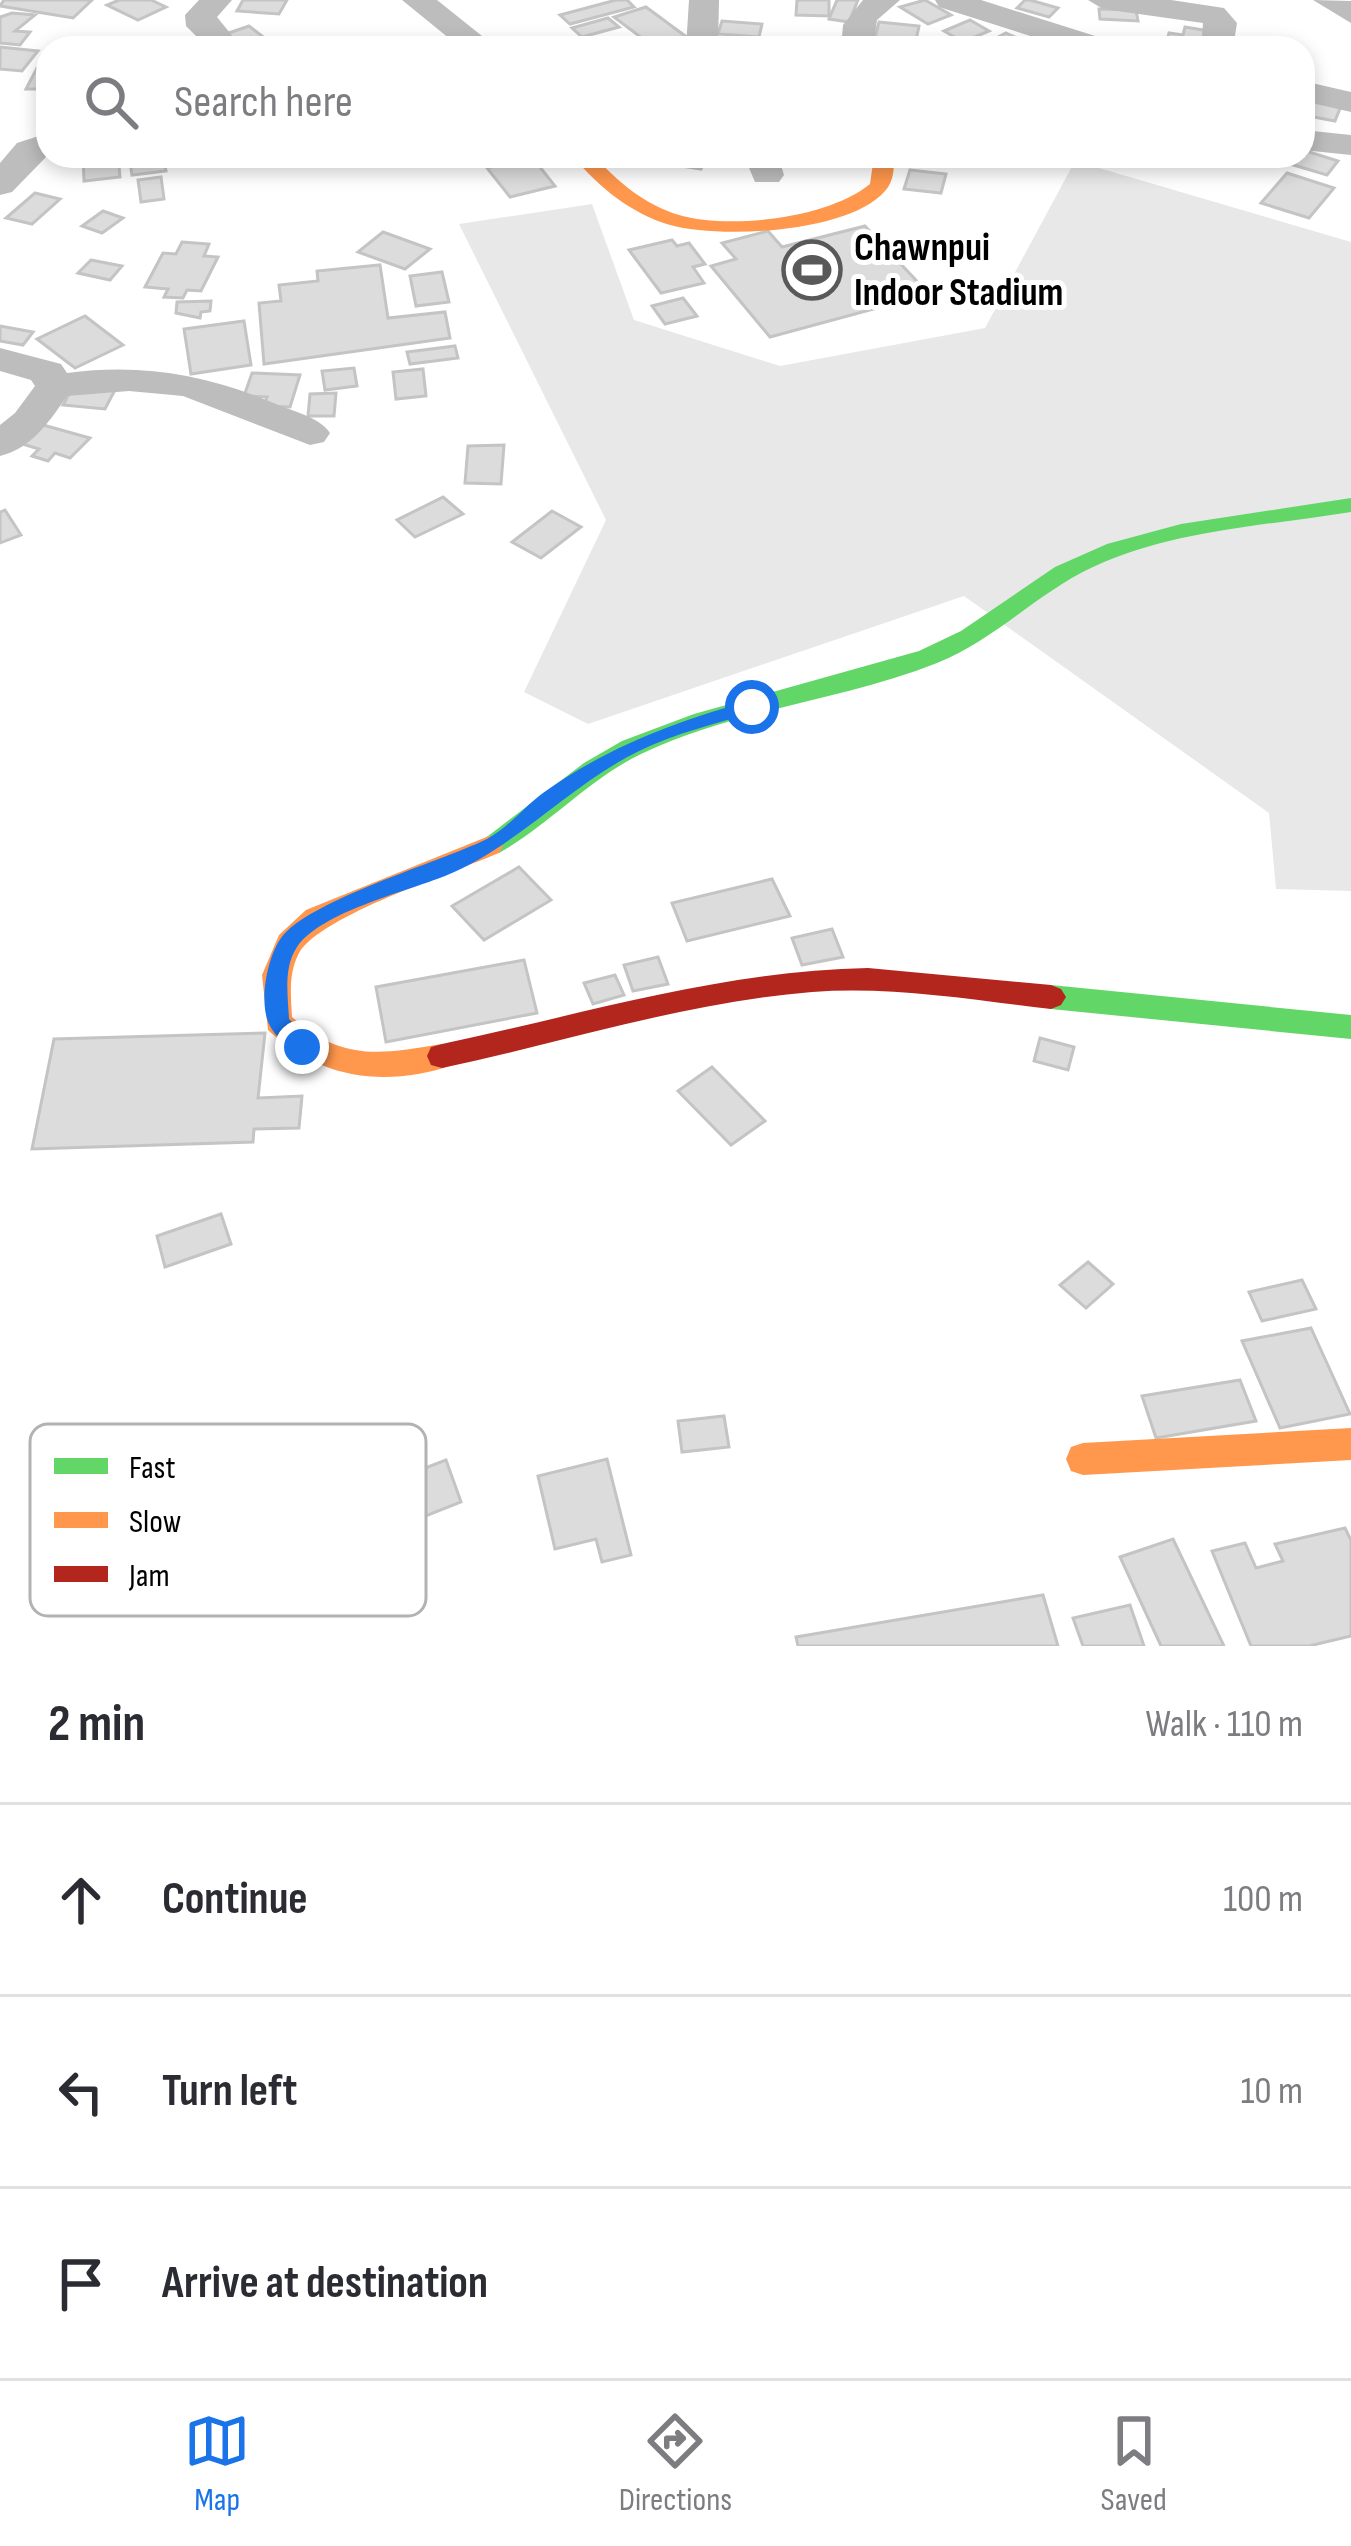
<!DOCTYPE html>
<html lang="en">
<head>
<meta charset="utf-8">
<style>
  body { margin:0; font-family:"Sofia Sans Condensed",sans-serif; background:#f7f7f7; color:#2b2b33 }
  .stop { position:absolute; width:36px; height:36px; margin:-27px; border:9px solid #1a73e8; border-radius:50%; background:#fff }
  .stop.end { background:#1a73e8; border-color:#fff; box-shadow:0 3px 12px #0008 }
  .list { margin:0; padding:0; list-style:none }
  h2 { display:flex; justify-content:space-between; align-items:center; height:156px; margin:0; padding:0 48px; font-size:51px }
  h2 small { font-size:39px; font-weight:400; color:#7c7c81 }
  .list li { display:grid; grid-template-columns:78px 1fr auto; gap:36px; align-items:center; box-sizing:border-box; height:192px; padding:0 48px; border-top:3px solid #e1e1e2 }
  .list b { display:block; font-size:45px; white-space:nowrap }
  .list em { font-size:39px; font-style:normal; color:#7c7c81 }
  .icon { flex:none; width:66px; height:66px; fill:none; stroke:currentColor; stroke-width:2; stroke-linecap:round; stroke-linejoin:round }
  .map { position:relative; flex:none; width:1351px; height:1646px; overflow:hidden }
  .search { position:absolute; background:#fff; box-shadow:0 6px 18px #0003; left:36px; right:36px; top:36px; height:132px; display:flex; align-items:center; gap:30px; box-sizing:border-box; padding:0 42px; border-radius:36px; color:#7c7c81; font-size:45px }
  .sheet { height:732px; background:#fff }
  nav { display:flex; justify-content:space-around; align-items:center; box-sizing:border-box; height:168px; border-top:3px solid #e1e1e2; background:#fff; font-size:33px; color:#7c7c81 }
  nav a { display:grid; justify-items:center; gap:6px }
  nav .on { color:#1a73e8 }
  .map>svg:first-child { display:block }
  .green { fill:#e8e8e8 }
  .building { fill:#dcdcdc; stroke:#c4c4c4; stroke-width:3 }
  .lines { fill:none; stroke-linecap:round; stroke-linejoin:round }
  .street { fill:#bdbdbd; fill-rule:evenodd }
  .fast { fill:#63d668; fill-rule:evenodd }
  .slow { fill:#ff974d; fill-rule:evenodd }
  .jam { fill:#b3261e; fill-rule:evenodd }
  .route { fill:#1a73e8 }
  .labels { text-anchor:middle; dominant-baseline:central; stroke-width:10; stroke-linejoin:round; paint-order:stroke }
  .far-poi-label { font-size:39px; font-weight:bold; fill:#000; stroke:#fff; text-anchor:start }
  .key { fill:#fff; stroke:#b2b2b2; stroke-width:3 }
  .key-label { font-size:33px; fill:#000 }
</style>
</head>
<body>
<div class="map">
<svg width="1351" height="1646" viewBox="0 0 1351 1646">
  <rect width="100%" height="100%" fill="#fff"/>
  <path class="green" d="M1075,161L1351,242V891L1276,889L1269,813L964,596L588,724L524,692L606,520L459,224L592,204L634,320L780,366L985,328Z"/>
  <g class="building">
    <path d="M4,0H92L73,18L0,6Z"/>
    <path d="M119,0H151L166,7L138,20L107,5Z"/>
    <path d="M243,0H287L279,14L237,11Z"/>
    <path d="M616,0H627L634,7L570,24L560,15Z"/>
    <path d="M797,0H829V16L796,15Z"/>
    <path d="M837,0H858L849,22L829,19Z"/>
    <path d="M925,0L951,15L928,24L900,7Z"/>
    <path d="M1025,0H1030L1058,8L1049,17L1017,8Z"/>
    <path d="M646,7L696,44L655,48L614,17Z"/>
    <path d="M1099,9L1136,10L1138,21L1100,19Z"/>
    <path d="M12,13L35,15L15,31L30,32L20,45L0,43V17Z"/>
    <path d="M608,18L619,27L582,37L572,28Z"/>
    <path d="M970,20L989,31L963,42L944,31Z"/>
    <path d="M722,21L762,24L759,37L718,34Z"/>
    <path d="M879,22L919,26L915,45L874,41Z"/>
    <path d="M249,26L266,39L241,48L223,35Z"/>
    <path d="M1185,27L1209,31L1204,48H1165L1169,33L1183,35Z"/>
    <path d="M1006,33L1035,46L977,48Z"/>
    <path d="M716,37L756,39L755,48L714,47Z"/>
    <path d="M0,47L38,51L22,71L0,69Z"/>
    <path d="M37,68H48V89H26Z"/>
    <path d="M1303,99L1341,106L1335,121L1303,115Z"/>
    <path d="M1303,150L1338,161L1327,175L1290,164L1303,156Z"/>
    <path d="M83,156H118L120,177L84,181Z"/>
    <path d="M129,156H163L166,171L132,175Z"/>
    <path d="M646,156H707L701,169L643,160Z"/>
    <path d="M532,157L555,186L510,197L487,168Z"/>
    <path d="M910,170L946,174L941,193L904,189Z"/>
    <path d="M1287,173L1334,188L1309,218L1261,203Z"/>
    <path d="M161,177L164,199L141,202L138,180Z"/>
    <path d="M35,193L60,199L32,224L6,218Z"/>
    <path d="M103,211L123,218L102,233L82,226Z"/>
    <path d="M865,226L929,294L770,337L711,266L736,259L722,243L768,231L782,247Z"/>
    <path d="M383,232L430,249L405,269L358,252Z"/>
    <path d="M672,240L677,246L689,243L705,264L693,267L704,283L661,293L629,250Z"/>
    <path d="M182,242L209,244L204,256L218,257L201,291L187,290L183,298L164,297L168,289L145,287L163,253L176,254Z"/>
    <path d="M91,260L122,266L110,280L78,273Z"/>
    <path d="M380,265L388,318L445,312L450,338L264,364L259,303L281,301L279,285L318,281L317,271Z"/>
    <path d="M442,272L449,302L416,306L410,276Z"/>
    <path d="M683,298L697,316L665,324L652,306Z"/>
    <path d="M211,301L210,311L201,312L200,318L176,313L177,302Z"/>
    <path d="M85,316L123,345L75,368L37,339Z"/>
    <path d="M244,321L251,365L191,374L184,329Z"/>
    <path d="M0,326L33,332L23,345L0,341Z"/>
    <path d="M455,346L458,358L410,364L407,352Z"/>
    <path d="M354,368L357,386L325,390L322,371Z"/>
    <path d="M423,369L426,396L396,399L393,372Z"/>
    <path d="M252,373L300,375L290,407L264,406L267,397L244,396Z"/>
    <path d="M74,384L116,388L105,409L63,405Z"/>
    <path d="M336,393L334,416H308L310,394Z"/>
    <path d="M36,423L90,438L70,458L55,453L48,461L32,456L39,449L16,442Z"/>
    <path d="M504,445L501,484L465,483L468,446Z"/>
    <path d="M443,497L463,514L415,537L397,520Z"/>
    <path d="M5,510L21,535L0,543V512Z"/>
    <path d="M552,511L581,527L541,558L512,542Z"/>
    <path d="M519,867L551,900L484,940L452,906Z"/>
    <path d="M772,879L790,916L687,941L672,903Z"/>
    <path d="M832,929L843,957L802,965L792,938Z"/>
    <path d="M658,957L668,984L633,991L624,965Z"/>
    <path d="M524,960L537,1013L386,1042L376,987Z"/>
    <path d="M615,975L624,995L593,1004L584,983Z"/>
    <path d="M265,1033L258,1098L302,1096L299,1128L254,1129L253,1142L32,1149L54,1039Z"/>
    <path d="M1040,1038L1074,1047L1068,1070L1034,1061Z"/>
    <path d="M712,1067L765,1121L731,1145L678,1091Z"/>
    <path d="M221,1214L231,1244L165,1267L157,1236Z"/>
    <path d="M1088,1262L1113,1284L1086,1308L1060,1285Z"/>
    <path d="M1302,1280L1316,1309L1262,1321L1249,1292Z"/>
    <path d="M1311,1328L1350,1414L1280,1428L1242,1341Z"/>
    <path d="M1240,1380L1256,1421L1156,1438L1142,1396Z"/>
    <path d="M724,1416L729,1447L682,1452L678,1421Z"/>
    <path d="M607,1459L631,1555L602,1562L596,1539L555,1549L538,1476Z"/>
    <path d="M446,1460L461,1502L342,1549L329,1505Z"/>
    <path d="M1345,1528L1351,1540V1636L1309,1646H1251L1212,1551L1245,1543L1256,1568L1283,1561L1275,1544Z"/>
    <path d="M1173,1539L1224,1646H1161L1120,1557Z"/>
    <path d="M1043,1595L1058,1646H798L796,1637Z"/>
    <path d="M1130,1605L1144,1646H1083L1073,1618Z"/>
  </g>
  <g class="lines">
    <g class="street">
      <path d="M199,0H232L217,17L242,48H208L186,26L185,15Z"/>
      <path d="M402,0H437L497,48H461Z"/>
      <path d="M689,0H719L718,48H686Z"/>
      <path d="M863,0H900L877,20L873,48H841L843,25Z"/>
      <path d="M935,0H981L1111,41L1116,48H1068L939,7Z"/>
      <path d="M1088,0H1171L1224,8L1237,23L1233,48H1201L1203,23L1103,9Z"/>
      <path d="M1313,0L1351,1V23Z"/>
      <path d="M1303,81L1351,92V112L1303,101Z"/>
      <path d="M1303,130L1351,135V155L1303,150Z"/>
      <path d="M48,133V155L12,192L0,195V163L17,143Z"/>
      <path d="M744,156H778L784,175L779,182H755Z"/>
      <path d="M0,348L61,364L67,373C144,363 209,375 281,406C298,413 320,418 330,433L324,442L310,445L183,396L129,391L67,396C49,422 32,448 0,456V425L15,413L35,386L31,380L0,371Z"/>
    </g>
    <g class="fast">
      <path d="M1351,498V512C1265,526 1173,530 1093,567C1037,593 995,640 937,663C841,701 735,709 641,754C589,779 549,825 499,853H479L475,846L584,763L622,741L694,714L919,651L961,631L1055,567L1107,544L1181,524Z"/>
      <path d="M1051,985L1351,1015V1039L1051,1009L1041,1005L1036,997L1041,989Z"/>
    </g>
    <g class="slow">
      <path d="M573,156H594C617,181 645,205 679,215C730,230 829,218 870,184L874,156H894C894,169 894,181 885,191C849,233 720,239 670,225C632,214 598,187 573,156Z"/>
      <path d="M489,836L499,839L503,846L499,853C455,872 320,916 299,953C288,974 291,995 292,1017C343,1062 380,1054 442,1044L453,1047L457,1056L453,1065C385,1088 320,1079 268,1030L262,975L279,935L306,910Z"/>
      <path d="M1351,1428V1460L1083,1475L1071,1471L1066,1459L1071,1447L1083,1443Z"/>
    </g>
    <path class="jam" d="M868,968L1051,985L1061,989L1066,997L1061,1005L1051,1009C972,1000 892,986 812,992C686,1002 565,1042 442,1068L431,1065L427,1056L431,1047L442,1044C584,1014 722,971 868,968Z"/>
  </g>
  <path class="route" d="M752,700L759,702V711C718,723 675,733 637,752C567,787 518,846 445,876C405,892 321,912 297,947C283,968 288,996 289,1019L310,1041V1053H295C287,1045 275,1036 270,1026C258,1004 267,958 281,938C309,900 438,863 487,839C508,828 524,807 543,793C609,746 675,722 752,700Z"/>
  <defs>
    <symbol id="stadium-ring" viewBox="-11 -11 22 22"><circle r="9.5" fill="#fff" stroke="#595959" stroke-width="1.5"/><path d="M0-5a6.5 5 0 1 0 0 10a6.5 5 0 1 0 0-10ZM-3.5-1.8h7v3.6h-7Z" fill="#595959"/></symbol>
  </defs>
  <g fill-rule="evenodd">
    <use href="#stadium-ring" x="779" y="237" width="66" height="66"/>
  </g>
  <g class="labels">
    <g class="far-poi-label">
      <text x="854" y="248">Chawnpui<tspan x="854" dy="45">Indoor Stadium</tspan></text>
    </g>
  </g>
  <rect x="30" y="1424" width="396" height="192" rx="18" class="key"/>
  <rect x="54" y="1458" width="54" height="16" fill="#63d668"/>
  <rect x="54" y="1512" width="54" height="16" fill="#ff974d"/>
  <rect x="54" y="1566" width="54" height="16" fill="#b3261e"/>
  <g class="key-label">
    <text x="129" y="1478">Fast</text>
    <text x="129" y="1532">Slow</text>
    <text x="129" y="1586">Jam</text>
  </g>
</svg>
<div class="stop" style="left:752px;top:707px"></div>
<div class="stop end" style="left:302px;top:1047px"></div>
<div class="search"><svg class="icon" aria-label="search" viewBox="0 0 24 24"><circle cx="10" cy="10" r="6"/><path d="M15 15l6 6"/></svg>Search here</div>
</div>
<section class="sheet">
<h2>2 min<small>Walk · 110 m</small></h2>
<ul class="list">
<li><svg class="icon" aria-label="ahead" viewBox="0 0 24 24"><path d="M12 20V5M6 11l6-6 6 6"/></svg><div><b>Continue</b></div><em>100 m</em></li>
<li><svg class="icon" aria-label="left" viewBox="0 0 24 24"><path d="M17 20v-9H6M10 6l-5 5 5 5"/></svg><div><b>Turn left</b></div><em>10 m</em></li>
<li><svg class="icon" aria-label="arrive" viewBox="0 0 24 24"><path d="M6 21V4h12l-3 4 3 4H6"/></svg><div><b>Arrive at destination</b></div></li>
</ul>
</section>
<nav>
<a class="on"><svg class="icon" aria-label="map" viewBox="0 0 24 24"><path d="M3 6l6-2 6 2 6-2v14l-6 2-6-2-6 2zM9 4v14M15 6v14"/></svg>Map</a>
<a><svg class="icon" aria-label="directions" viewBox="0 0 24 24"><path d="M12 3l9 9-9 9-9-9zM9 14v-3h6M13 9l2 2-2 2"/></svg>Directions</a>
<a><svg class="icon" aria-label="saved" viewBox="0 0 24 24"><path d="M7 4h10v16l-5-4-5 4z"/></svg>Saved</a>
</nav>
</body>
</html>
